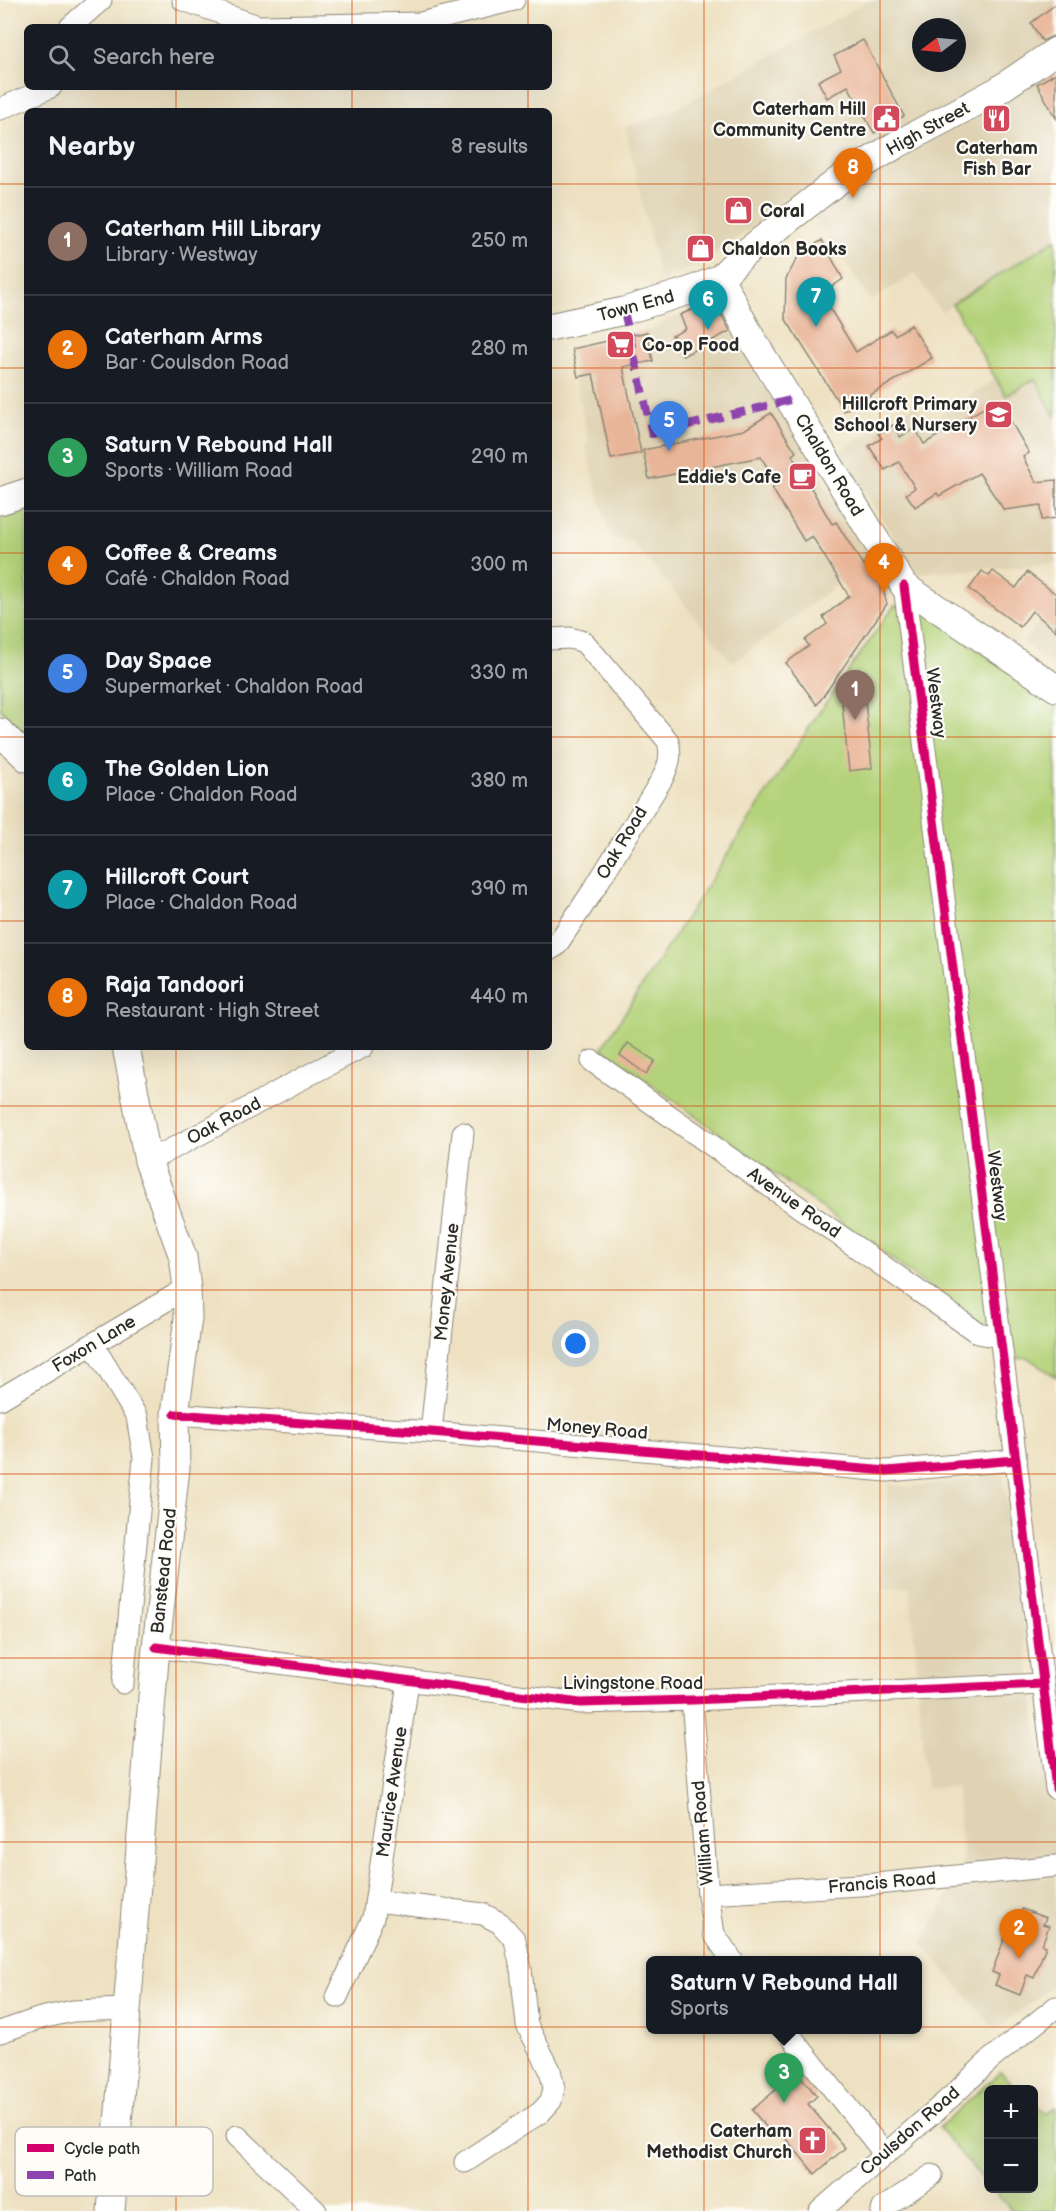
<!DOCTYPE html>
<html lang="en">
<head>
<meta charset="utf-8">
<style>
  body { margin:0; font-family:"Balsamiq Sans",sans-serif; background:#20242c; color:#f1f3f6 }
  .controls { position:absolute; right:18px; bottom:18px; display:grid; overflow:hidden; border-radius:9px; box-shadow:0 6px 24px #0002 }
  .controls button { width:54px; height:54px; display:grid; place-items:center; padding:0; border:0; border-bottom:2px solid #363941; background:#171b24; color:#f1f3f6; font:30px sans-serif }
  .compass { position:absolute; left:912px; top:18px; width:54px; height:54px; border-radius:50%; background:#171b24; box-shadow:0 6px 24px #0002; rotate:254deg }
  .you { position:absolute; left:576px; top:1344px; width:21px; height:21px; margin:-15px; border:4px solid #fff; border-radius:50%; background:#1a73e8; box-shadow:0 0 0 9px #1a73e833 }
  .badge { display:grid; place-items:center; width:39px; height:39px; border-radius:50%; background:#2563eb; color:#fff; font-size:20px; font-weight:700 }
  .pin { position:absolute; translate:-50% -50px; filter:drop-shadow(0 2px 3px #0008) }
  .pin::after { content:''; position:absolute; top:32px; width:21px; height:18px; background:inherit; clip-path:polygon(0 0,100% 0,50% 100%) }
  .popup { position:absolute; left:646px; top:1956px; width:276px; height:78px; box-sizing:border-box; display:grid; place-content:center; border-radius:9px; background:#171b24; filter:drop-shadow(0 2px 4px #0005); font-size:20px; white-space:nowrap; color:#9ea1a6 }
  .popup b { font-size:22px; color:#f1f3f6 }
  .popup::after { content:''; position:absolute; left:50%; top:100%; margin-left:-12px; border:12px solid transparent; border-top-color:#171b24 }
  .list { margin:0; padding:0; list-style:none }
  h2 { display:flex; justify-content:space-between; align-items:center; height:78px; margin:0; padding:0 24px; font-size:26px }
  h2 small { font-size:20px; font-weight:400; color:#9ea1a6 }
  .list li { display:grid; grid-template-columns:39px 1fr auto; gap:18px; align-items:center; box-sizing:border-box; height:108px; padding:0 24px; border-top:2px solid #363941 }
  .list b { display:block; font-size:22px; white-space:nowrap }
  .list p { margin:0; font-size:20px; white-space:nowrap; color:#9ea1a6 }
  .list em { font-size:20px; font-style:normal; color:#9ea1a6 }
  .icon { flex:none; width:33px; height:33px; fill:none; stroke:currentColor; stroke-width:2; stroke-linecap:round; stroke-linejoin:round }
  .map { position:relative; flex:none; width:1056px; height:2211px; overflow:hidden }
  .search { position:absolute; background:#171b24; box-shadow:0 6px 24px #0002; left:24px; top:24px; width:528px; height:66px; display:flex; align-items:center; gap:15px; box-sizing:border-box; padding:0 21px; border-radius:9px; color:#9ea1a6; font-size:22px }
  .panel { position:absolute; background:#171b24; box-shadow:0 6px 24px #0002; left:24px; top:108px; width:528px; height:942px; border-radius:9px }
  .map>svg:first-child { display:block }
  .built { fill:#dfd3b4; fill-rule:evenodd }
  .green { fill:#b4d279; stroke:#707e52; stroke-width:1.5 }
  .building { fill:#e9b598 }
  .lines { fill:none; stroke-linecap:round; stroke-linejoin:round }
  .minor-casing { stroke:#8c8676; stroke-width:23 }
  .major-casing { stroke:#8c8676; stroke-width:29 }
  .minor { stroke:#fff; stroke-width:21 }
  .major { stroke:#fff; stroke-width:27 }
  .quiet { stroke:#8e44ad; stroke-width:8; stroke-dasharray:15 8; stroke-linecap:butt }
  .cycleway-casing { stroke:#fdfcf7; stroke-width:13 }
  .cycleway { stroke:#d6006c; stroke-width:9 }
  .grid { fill:none; stroke:#d5540f; stroke-width:1.5; stroke-opacity:0.55 }
  .labels { text-anchor:middle; dominant-baseline:central; stroke-width:4.5; stroke-linejoin:round; paint-order:stroke }
  .poi-label { font-size:18px; font-weight:bold; fill:#2b2b2b; stroke:#fdfcf7; text-anchor:end }
  .street-label { font-size:18px; fill:#2b2b2b; stroke:#fdfcf7 }
  .key { fill:#fdfcf7; stroke:#bebdba; stroke-width:1.5 }
  .key-label { font-size:16px; fill:#2b2b2b }
</style>
</head>
<body>
<div class="map">
<svg width="1056" height="2211" viewBox="0 0 1056 2211">
  <rect width="100%" height="100%" fill="#fdfcf7"/>
  <filter id="ink" filterUnits="userSpaceOnUse"><feTurbulence type="fractalNoise" baseFrequency=".0167" numOctaves="2"/><feDisplacementMap in="SourceGraphic" scale="12" xChannelSelector="R" yChannelSelector="G"/><feConvolveMatrix kernelMatrix="1 2 1 2 8 2 1 2 1" color-interpolation-filters="sRGB"/></filter>
  <filter id="wash" filterUnits="userSpaceOnUse"><feTurbulence type="fractalNoise" baseFrequency=".008" numOctaves="4" result="noise"/><feDisplacementMap in="SourceGraphic" scale="24" xChannelSelector="R" yChannelSelector="G"/><feGaussianBlur stdDeviation="1.35" result="paint"/><feColorMatrix in="noise" values="0 0 0 0 0 0 0 0 0 0 0 0 0 0 0 0 0 1.4 0 .05"/><feComposite in="paint" operator="in"/></filter>
  <g filter="url(#wash)">
    <rect width="100%" height="100%" fill="#eee1c1"/>
    <g class="built">
      <path d="M870,0H1056V564L916,573L839,451L916,405L927,423L995,379L953,305L941,312L915,273L871,301L799,194L706,260L660,281L625,127L674,110ZM921,27H957V63H921Z"/>
      <path d="M711,301L718,304L732,330L871,559L733,663L633,542L610,537L585,444L589,442L568,349L648,330Z"/>
      <path d="M1056,600V666L1022,643Z"/>
      <path d="M1003,1475L1040,1752L1056,1747V1983L996,2030L922,1944L963,1866L956,1786L926,1788L910,1586L883,1588L888,1484L910,1487Z"/>
    </g>
    <g class="green">
      <path d="M1056,239V418L1035,379L1006,396L952,304Z"/>
      <path d="M27,509V736L0,709V519Z"/>
      <path d="M916,605L1056,706V1377L1028,1358L1014,1359L1009,1327L981,1326L893,1260L602,1048L820,711L894,606Z"/>
      <path d="M1000,2072L1019,2089L988,2090V2185L939,2128Z"/>
      <path d="M1034,2103L1046,2114L1056,2106V2211H1012L992,2189L1034,2188Z"/>
    </g>
    <g id="blocks">
      <g class="building">
        <path d="M1056,4V35L1042,41L1031,23Z"/>
        <path d="M863,40L904,116L874,133L848,86L827,98L818,81L841,69L834,56Z"/>
        <path d="M1056,73V118L1037,84Z"/>
        <path d="M822,240L843,279L830,288L829,307L856,352L891,330L895,335L911,325L932,358L844,411L785,318L786,279L799,255Z"/>
        <path d="M711,301L715,303L730,331L683,356L672,336L686,329L680,315Z"/>
        <path d="M647,332L653,361L623,367L641,453L611,459L593,374L578,377L572,349Z"/>
        <path d="M998,399L1029,453L1023,457L1036,482L1056,480V518L1042,520L1041,505L1004,510L979,473L939,496L937,493L915,507L906,494L915,488L899,462L885,470L869,446L882,438L878,434L893,425L900,437L915,428L924,444Z"/>
        <path d="M771,413L796,452L792,455L832,524L836,522L863,565L868,560L880,577L887,604L817,705L786,663L809,646L805,640L827,624L823,617L849,596L812,536L804,541L772,488L778,485L761,457L649,479L643,450L744,430Z"/>
        <path d="M982,571L989,576L993,571L1016,588L1027,572L1056,594V631L1032,611L1020,627L969,589Z"/>
        <path d="M864,691L872,768L849,771L841,694Z"/>
        <path d="M628,1043L655,1061L646,1074L620,1055Z"/>
        <path d="M1022,1909L1046,1918L1043,1924L1049,1926L1042,1945L1046,1946L1034,1978L1027,1975L1020,1995L995,1985L999,1975L992,1972L1005,1937L1010,1940Z"/>
        <path d="M797,2072L817,2096L808,2104L845,2148L815,2174L778,2129L772,2134L752,2110Z"/>
      </g>
    </g>
  </g>
  <g filter="url(#ink)">
    <use href="#blocks" fill-opacity="0" stroke="#8c8676" stroke-width="1.5"/>
    <g class="lines">
      <defs>
        <g id="minor">
          <path d="M183,0L258,26L421,23L514,0"/>
          <path d="M70,27L101,0"/>
          <path d="M0,109L51,87"/>
          <path d="M904,586L1016,1460L1056,1789"/>
          <path d="M549,639L570,638L584,642L668,741C672,756 669,765 662,779L594,889L556,946L549,950"/>
          <path d="M592,1061L978,1333L1000,1337"/>
          <path d="M148,1161C221,1125 290,1083 363,1047"/>
          <path d="M93,1345L137,1417L144,1458L123,1683"/>
          <path d="M0,1399L187,1288"/>
          <path d="M175,1414L431,1432L887,1471L1016,1460"/>
          <path d="M431,1432L463,1133"/>
          <path d="M156,1647L580,1703L692,1700L1042,1684"/>
          <path d="M692,1700L708,1894L714,1934L732,1960"/>
          <path d="M708,1894L876,1884L1056,1866"/>
          <path d="M376,1901L483,1914L500,1923L515,1940L521,1969L527,2025L550,2070L554,2088L551,2101L541,2112L465,2162"/>
          <path d="M337,1997L373,1918L408,1682"/>
          <path d="M786,2030L884,2153"/>
          <path d="M0,2032L41,2018L73,2011L126,2009"/>
          <path d="M237,2136L316,2211"/>
          <path d="M820,2211L951,2097L991,2059L1056,2007"/>
          <path d="M882,2211L883,2208L932,2175"/>
        </g>
        <g id="major">
          <path d="M720,278L752,339L904,586L1056,688"/>
          <path d="M549,327L624,311L692,290L720,278L745,253L843,177L896,145L997,91L1056,51"/>
          <path d="M0,501L27,492"/>
          <path d="M0,732L27,758"/>
          <path d="M111,2211L156,1647L176,1468L175,1414L188,1318L187,1288L183,1257L148,1161L126,1047"/>
        </g>
      </defs>
      <use href="#minor" class="minor-casing"/>
      <use href="#major" class="major-casing"/>
      <use href="#minor" class="minor"/>
      <use href="#major" class="major"/>
      <path class="quiet" d="M624,311L652,434L790,400"/>
      <defs>
        <g id="cycleway">
          <path d="M904,586L1016,1460L1056,1789"/>
          <path d="M175,1414L431,1432L887,1471L1016,1460"/>
          <path d="M156,1647L580,1703L692,1700L1042,1684"/>
        </g>
      </defs>
      <use href="#cycleway" class="cycleway-casing"/>
      <use href="#cycleway" class="cycleway"/>
    </g>
  </g>
  <path class="grid" d="M176,0V27M352,0V27M528,0V27M704,0V2211M880,0V2211M176,87V111M352,87V111M528,87V111M0,184H27M549,184H1056M0,368H27M549,368H1056M0,553H27M549,553H1056M0,737H27M549,737H1056M0,921H27M549,921H1056M176,1047V2211M352,1047V2211M528,1047V2211M0,1106H1056M0,1290H1056M0,1474H1056M0,1658H1056M0,1842H1056M0,2027H1056"/>
  <defs>
    <symbol id="civic-square" viewBox="-11 -11 22 22"><rect x="-9" y="-9" width="18" height="18" rx="4" fill="#d1495b" stroke="#fdfcf7"/><path d="M-.6-6.5H3V-4.5H.6V-3L4-1V1h2V6H-6V1h2V-1L-.6-3ZM-1.2 2.5V6h2.4V2.5Z" fill="#fff"/></symbol>
    <symbol id="restaurant-square" viewBox="-11 -11 22 22"><rect x="-9" y="-9" width="18" height="18" rx="4" fill="#d1495b" stroke="#fdfcf7"/><path d="M-5-6h1v4h1v-4h1v4h1v-4h1v5L-1.5 .5V6h-2V.5L-5-1ZM5-6V6H3V1.5H1.5Q1.5-4 5-6Z" fill="#fff"/></symbol>
    <symbol id="shop-square" viewBox="-11 -11 22 22"><rect x="-9" y="-9" width="18" height="18" rx="4" fill="#d1495b" stroke="#fdfcf7"/><path d="M-5-2.5h2.3a2.7 3.5 0 0 1 5.4 0H5L5.5 6h-11ZM-1.5-2.5h3a1.5 2.3 0 0 0-3 0Z" fill="#fff"/></symbol>
    <symbol id="supermarket-square" viewBox="-11 -11 22 22"><rect x="-9" y="-9" width="18" height="18" rx="4" fill="#d1495b" stroke="#fdfcf7"/><path d="M-6-5.5h2.5l.6 2H6L4.5 2H-2.5L-4.4-4H-6ZM-1.5 3.2a1.3 1.3 0 1 0 .1 0ZM3 3.2a1.3 1.3 0 1 0 .1 0Z" fill="#fff"/></symbol>
    <symbol id="school-square" viewBox="-11 -11 22 22"><rect x="-9" y="-9" width="18" height="18" rx="4" fill="#d1495b" stroke="#fdfcf7"/><path d="M0-5L7-2L0 1L-7-2ZM-4 1L0 2.5L4 1V4Q0 6-4 4Z" fill="#fff"/></symbol>
    <symbol id="cafe-square" viewBox="-11 -11 22 22"><rect x="-9" y="-9" width="18" height="18" rx="4" fill="#d1495b" stroke="#fdfcf7"/><path d="M-5.5-4.5H6V0H3Q3 3.5 0 3.5H-2.5Q-5.5 3.5-5.5 0ZM3-3.2v2h1.7v-2ZM-6 4.5H4V6H-6Z" fill="#fff"/></symbol>
    <symbol id="church-square" viewBox="-11 -11 22 22"><rect x="-9" y="-9" width="18" height="18" rx="4" fill="#d1495b" stroke="#fdfcf7"/><path d="M-1.2-6h2.4v3.5h3.3v2.4h-3.3V6h-2.4V-.1h-3.3v-2.4h3.3Z" fill="#fff"/></symbol>
  </defs>
  <g fill-rule="evenodd">
    <use href="#civic-square" x="870" y="102" width="33" height="33"/>
    <use href="#restaurant-square" x="980" y="102" width="33" height="33"/>
    <use href="#shop-square" x="722" y="194" width="33" height="33"/>
    <use href="#shop-square" x="684" y="232" width="33" height="33"/>
    <use href="#supermarket-square" x="604" y="328" width="33" height="33"/>
    <use href="#school-square" x="982" y="398" width="33" height="33"/>
    <use href="#cafe-square" x="786" y="460" width="33" height="33"/>
    <use href="#church-square" x="796" y="2124" width="33" height="33"/>
  </g>
  <g class="labels">
    <g class="poi-label">
      <text x="866" y="109">Caterham Hill<tspan x="866" dy="21">Community Centre</tspan></text>
      <text x="997" y="148" text-anchor="middle">Caterham<tspan x="997" dy="21">Fish Bar</tspan></text>
      <text x="760" y="211" text-anchor="start">Coral</text>
      <text x="722" y="249" text-anchor="start">Chaldon Books</text>
      <text x="642" y="345" text-anchor="start">Co-op Food</text>
      <text x="977" y="404">Hillcroft Primary<tspan x="977" dy="21">School &amp; Nursery</tspan></text>
      <text x="781" y="477">Eddie's Cafe</text>
      <text x="792" y="2131">Caterham<tspan x="792" dy="21">Methodist Church</tspan></text>
    </g>
    <g class="street-label">
      <text transform="translate(928 129) rotate(-29)">High Street</text>
      <text transform="translate(636 306) rotate(-15)">Town End</text>
      <text transform="translate(829 465) rotate(59)">Chaldon Road</text>
      <text transform="translate(936 703) rotate(83)">Westway</text>
      <text transform="translate(622 843) rotate(-59)">Oak Road</text>
      <text transform="translate(224 1121) rotate(-28)">Oak Road</text>
      <text transform="translate(997 1186) rotate(83)">Westway</text>
      <text transform="translate(794 1203) rotate(35)">Avenue Road</text>
      <text transform="translate(447 1282) rotate(-84)">Money Avenue</text>
      <text transform="translate(94 1344) rotate(-31)">Foxon Lane</text>
      <text transform="translate(597 1429) rotate(5)">Money Road</text>
      <text transform="translate(164 1571) rotate(-84)">Banstead Road</text>
      <text x="633" y="1683">Livingstone Road</text>
      <text transform="translate(392 1792) rotate(-82)">Maurice Avenue</text>
      <text transform="translate(703 1833) rotate(-95)">William Road</text>
      <text transform="translate(882 1883) rotate(-5)">Francis Road</text>
      <text transform="translate(910 2131) rotate(-41)">Coulsdon Road</text>
    </g>
  </g>
  <rect x="15" y="2127" width="198" height="69" rx="9" class="key"/>
  <rect x="27" y="2144" width="27" height="8" fill="#d6006c"/>
  <rect x="27" y="2171" width="27" height="8" fill="#8e44ad"/>
  <g class="key-label">
    <text x="64" y="2154">Cycle path</text>
    <text x="64" y="2181">Path</text>
  </g>
</svg>
<div class="controls">
<button>+</button>
<button>−</button>
</div>
<svg class="compass" viewBox="-18 -18 36 36"><path d="M0-13l5 13h-10z" fill="#e53935"/><path d="M0 13l5-13h-10z" fill="#9ea1a6"/></svg>
<div class="you"></div>
<div class="pin badge" style="left:855px;top:720px;background:#8d6e63">1</div>
<div class="pin badge" style="left:1019px;top:1959px;background:#e8710a">2</div>
<div class="pin badge" style="left:784px;top:2103px;background:#2e9e5b">3</div>
<div class="popup"><b>Saturn V Rebound Hall</b>Sports</div>
<div class="pin badge" style="left:884px;top:593px;background:#e8710a">4</div>
<div class="pin badge" style="left:669px;top:451px;background:#3f7fe0">5</div>
<div class="pin badge" style="left:708px;top:330px;background:#0f9aa8">6</div>
<div class="pin badge" style="left:816px;top:327px;background:#0f9aa8">7</div>
<div class="pin badge" style="left:853px;top:198px;background:#e8710a">8</div>
<div class="search"><svg class="icon" aria-label="search" viewBox="0 0 24 24"><circle cx="10" cy="10" r="6"/><path d="M15 15l6 6"/></svg>Search here</div>
<section class="panel">
<h2>Nearby<small>8 results</small></h2>
<ul class="list">
<li><span class="badge" style="background:#8d6e63">1</span><div><b>Caterham Hill Library</b><p>Library · Westway</p></div><em>250 m</em></li>
<li><span class="badge" style="background:#e8710a">2</span><div><b>Caterham Arms</b><p>Bar · Coulsdon Road</p></div><em>280 m</em></li>
<li><span class="badge" style="background:#2e9e5b">3</span><div><b>Saturn V Rebound Hall</b><p>Sports · William Road</p></div><em>290 m</em></li>
<li><span class="badge" style="background:#e8710a">4</span><div><b>Coffee &amp; Creams</b><p>Café · Chaldon Road</p></div><em>300 m</em></li>
<li><span class="badge" style="background:#3f7fe0">5</span><div><b>Day Space</b><p>Supermarket · Chaldon Road</p></div><em>330 m</em></li>
<li><span class="badge" style="background:#0f9aa8">6</span><div><b>The Golden Lion</b><p>Place · Chaldon Road</p></div><em>380 m</em></li>
<li><span class="badge" style="background:#0f9aa8">7</span><div><b>Hillcroft Court</b><p>Place · Chaldon Road</p></div><em>390 m</em></li>
<li><span class="badge" style="background:#e8710a">8</span><div><b>Raja Tandoori</b><p>Restaurant · High Street</p></div><em>440 m</em></li>
</ul>
</section>
</div>
</body>
</html>
